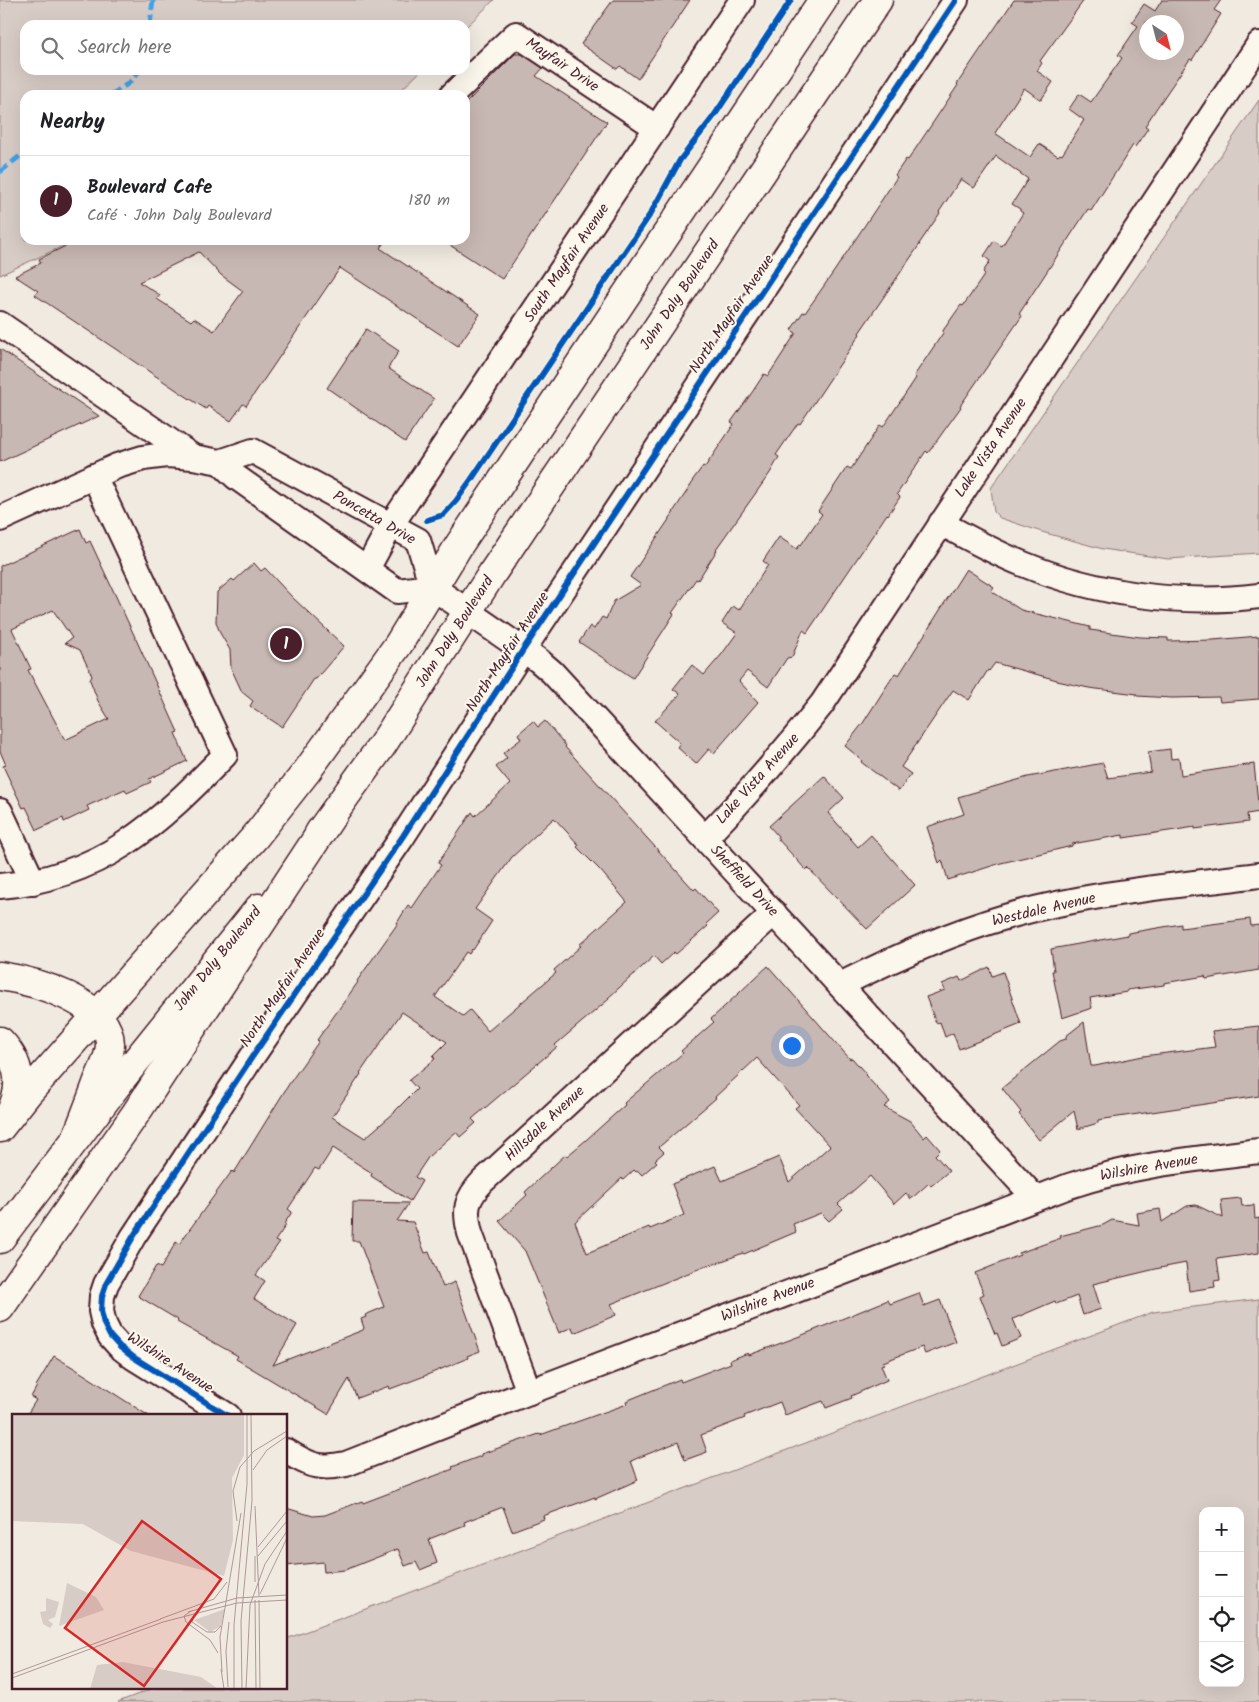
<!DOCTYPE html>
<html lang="en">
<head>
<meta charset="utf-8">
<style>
  body { margin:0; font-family:Kalam,sans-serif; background:#f2f2f2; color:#202124 }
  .controls { position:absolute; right:15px; bottom:15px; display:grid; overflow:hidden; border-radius:10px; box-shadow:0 5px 20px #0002 }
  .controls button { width:45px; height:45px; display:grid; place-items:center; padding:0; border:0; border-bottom:1px solid #e0e0e0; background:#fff; color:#202124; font:25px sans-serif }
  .compass { position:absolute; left:1139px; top:15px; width:45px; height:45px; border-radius:50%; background:#fff; box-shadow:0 5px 20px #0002; rotate:144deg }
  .you { position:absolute; left:791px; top:1045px; width:18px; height:18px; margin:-12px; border:4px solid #fff; border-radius:50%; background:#1a73e8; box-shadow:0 0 0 8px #1a73e833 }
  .badge { display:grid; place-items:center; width:32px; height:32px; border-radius:50%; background:#4a1f2b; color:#fff; font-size:16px; font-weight:700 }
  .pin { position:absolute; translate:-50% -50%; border:2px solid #fff; box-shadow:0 1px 5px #0006 }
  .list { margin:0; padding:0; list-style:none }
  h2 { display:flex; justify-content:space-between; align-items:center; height:65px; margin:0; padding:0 20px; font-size:21px }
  h2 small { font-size:16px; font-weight:400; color:#757577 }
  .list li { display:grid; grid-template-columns:32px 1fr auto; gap:15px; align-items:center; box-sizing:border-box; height:90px; padding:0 20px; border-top:1px solid #e0e0e0 }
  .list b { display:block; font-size:19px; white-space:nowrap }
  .list p { margin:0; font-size:16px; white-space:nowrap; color:#757577 }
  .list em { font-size:16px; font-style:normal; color:#757577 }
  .icon { flex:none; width:28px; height:28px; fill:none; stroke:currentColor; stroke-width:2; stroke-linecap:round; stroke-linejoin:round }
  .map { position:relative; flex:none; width:1259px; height:1702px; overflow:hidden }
  .search { position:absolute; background:#fff; box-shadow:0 5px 20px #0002; left:20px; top:20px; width:450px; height:55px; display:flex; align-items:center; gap:12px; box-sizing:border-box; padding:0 18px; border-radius:15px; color:#757577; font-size:19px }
  .panel { position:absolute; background:#fff; box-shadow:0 5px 20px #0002; left:20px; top:90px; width:450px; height:155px; border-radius:15px }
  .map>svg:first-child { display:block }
  .green { fill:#d8ccc6; stroke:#917678; fill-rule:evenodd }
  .building { fill:#c8b8b3; stroke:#4a1f2b; fill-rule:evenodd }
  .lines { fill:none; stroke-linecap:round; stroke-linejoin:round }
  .minor-casing { stroke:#4a1f2b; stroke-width:28 }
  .primary-casing { stroke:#4a1f2b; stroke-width:31 }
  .motorway-casing { stroke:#4a1f2b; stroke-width:31 }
  .minor { stroke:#fbf7ec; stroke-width:24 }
  .primary { stroke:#fbf7ec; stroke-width:28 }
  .motorway { stroke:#fbf7ec; stroke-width:28 }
  .quiet { stroke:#40a2eb; stroke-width:5; stroke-dasharray:10 5; stroke-linecap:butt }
  .cycleway-casing { stroke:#fbf7ec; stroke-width:9 }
  .cycleway { stroke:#0057b8; stroke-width:6 }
  .labels { text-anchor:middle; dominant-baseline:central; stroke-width:4; stroke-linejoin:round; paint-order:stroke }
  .street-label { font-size:15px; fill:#4a1f2b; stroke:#fbf7ec }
  .inset-road { fill:none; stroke:#ae9998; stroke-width:1 }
  .view { fill:#d62828; fill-opacity:0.15; stroke:#d62828; stroke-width:2.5 }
  .inset-edge { fill:none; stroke:#4a1f2b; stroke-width:2.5 }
</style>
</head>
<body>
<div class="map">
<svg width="1259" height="1702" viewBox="0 0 1259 1702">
  <rect width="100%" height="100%" fill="#f0eae0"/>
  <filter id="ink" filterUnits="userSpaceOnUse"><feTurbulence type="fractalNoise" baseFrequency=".02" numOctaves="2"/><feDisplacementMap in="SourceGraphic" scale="10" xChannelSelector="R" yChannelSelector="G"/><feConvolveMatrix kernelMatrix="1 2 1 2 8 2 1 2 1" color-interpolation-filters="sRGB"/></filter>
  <g filter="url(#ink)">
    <g class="green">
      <path d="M0,0H494L465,28V25H25V70H422L400,91L391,95H25V240H76L0,275Z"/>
      <path d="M1259,100V553L1168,559L1103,549L1042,532L1000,518L994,512L991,488Z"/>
      <path d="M1259,1299V1702H118L154,1688H286V1639L1153,1312ZM1203,1511H1240V1683H1203Z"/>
    </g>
    <g class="building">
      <path d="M613,0H690L638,79L620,66L617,69L581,44Z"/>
      <path d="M1014,0H1084L1040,61L1042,63L1037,71L1053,82L1041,100L1024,88L995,133L1030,157L1039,144L1058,156L1060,154L1062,155L1084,120L1069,109L1079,94L1091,102L1122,58L1118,55L1138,26L1132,22L1144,4L1155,11L1162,0H1221L1214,10L1221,14L1192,60L1190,59L1156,109L1145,126L1148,128L1142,137L1135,147L1133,145L1091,211L1088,209L1019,314L1022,316L960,406L961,407L928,453L926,451L897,494L900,497L888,515L887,514L807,633L803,630L792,657L787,658L768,687L747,671L739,681L758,702L714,753L709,749L696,764L677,747L680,743L655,721L680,694L673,689L692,665L704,675L722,654L737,633L722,623L733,606L739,610L768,565L763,561L779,537L797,549L800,544L801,545L822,514L818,511L847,467L851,469L880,425L883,427L916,378L914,376L943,333L942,332L961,305L963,306L985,274L983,272L990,261L984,256L994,241L1002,246L1023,213L1020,211V209L1012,204L1028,179L996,156L974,188L961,179L939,212L940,213L919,244H920L859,333L860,334L800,424L798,423L776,455L779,457L770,473L716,549L717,550L698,580L696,579L672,613L674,614L633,678L579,642L590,626L594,629L602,617L606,619L614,601L641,585L630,577L674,512H673L693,482L692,481L703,466L705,467L734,424L731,422L753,391L764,374L768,376L796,333L791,330L803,312L805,313L835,270L897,177L895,175L906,159L908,160L958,85L957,84ZM1146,22H1176V52H1146Z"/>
      <path d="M515,54H522L543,68L536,76L607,122L502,279L442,240H465V104Z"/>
      <path d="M78,240H386L380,248L480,314L458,346L340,268L246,406L243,404L231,421L208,406L206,409L184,395L35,295L38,291L15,276L41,263L39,259ZM199,252L221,275L243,291L214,331L194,318L191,321L157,299L160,295L139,282Z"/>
      <path d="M366,329L399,351L388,368L434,399L405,442L327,388Z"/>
      <path d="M0,349L99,416L0,462Z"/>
      <path d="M80,529L86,543L90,541L134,635L178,732L175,733L187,761L149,779L151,782L127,793L125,789L87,806L89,810L64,822L63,818L37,830L26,807L23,808L3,766L6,765L0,751V566ZM53,610L72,638L65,643L80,650L92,676L90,680L98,701L109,719L65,740L28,670L31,669L12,629Z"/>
      <path d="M254,563L261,571L265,568L292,597L344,646L316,679H314L282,727L250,706L253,701L242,692L231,668L230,650L220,633L216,622L217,592L232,579L234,581Z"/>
      <path d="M966,569L994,587L991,591L1021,610L1090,627V630L1140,637L1168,638V641L1213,640L1259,636V699L1220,702L1219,697L1172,698L1137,696V694L1089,688L1057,681V680L995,663L989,671L988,670L969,700L953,690L901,767L911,774L899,791L861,762L862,760L845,746L863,723L895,673L899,675Z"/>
      <path d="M533,721L538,727L545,721L566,746L565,747L609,796L694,890L696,888L718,913L706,924L708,926L676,954L674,952L661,964L654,956L608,998L609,999L555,1045L557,1047L472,1119L476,1123L460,1137L456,1132L429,1156L415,1177L422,1181L410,1201L371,1176L372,1173L333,1148L319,1170L315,1168L288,1209L292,1212L284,1224L286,1225L275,1241L279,1243L256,1275L265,1281L254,1299L297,1325L273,1365L363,1330L364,1328L361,1319L366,1317L365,1315L384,1307L359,1241H352L353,1202L409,1203L397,1221L413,1222L425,1253L429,1252L443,1287L455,1282L480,1351L467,1356L468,1358L422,1377L390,1389L389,1386L357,1398L349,1379L328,1414L236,1359L238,1356L177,1322L178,1320L138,1296L156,1266L161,1268L176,1242L179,1244L232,1171L234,1173L289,1084L319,1041L317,1040L358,982L357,981L398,923H397L408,905L412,908L441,865L438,863L472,812L475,816L510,784L496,767L507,758L503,753L521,739L518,734ZM554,818L579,845L577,847L600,870L627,902L579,945L581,946L554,970L556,973L488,1031L470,1010L463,1016L435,997L466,952L469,954L472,949L473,950L492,921L475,909L512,857ZM402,1012L447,1042L433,1056L435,1059L409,1080L417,1089L395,1111V1112L365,1138L332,1117L361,1074L360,1073Z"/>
      <path d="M1170,749L1171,759L1179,758L1181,775L1254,764L1259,812L1247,814L1248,822L1195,829V827L1123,838V835L1072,844V846L1001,863L948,880L942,860L939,863L927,827L964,814L958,797L1028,777L1103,763L1108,778L1151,772L1148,752Z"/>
      <path d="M824,776L844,798L828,813L858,847L871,835L915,885L867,929L808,868L806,870L777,838L778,836L769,826Z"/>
      <path d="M1250,919L1251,926L1259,925V970L1206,979L1205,976L1164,983V985L1127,990V992L1090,998L1092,1008L1062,1018L1052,971H1054L1051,949L1128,935V933L1181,924V928Z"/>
      <path d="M768,966L850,1059L852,1058L866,1074L865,1075L890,1102L884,1107L910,1121L924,1138L927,1135L940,1150L935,1155L949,1171L931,1186L929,1183L911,1199L906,1193L894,1204L870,1176L838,1204L843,1209L829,1221L821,1213L793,1224L796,1232L744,1254L743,1253L712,1265L711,1264L611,1304L616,1315L574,1333L572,1327L559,1333L525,1251L499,1221L527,1195L525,1192L565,1155L567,1156L586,1140L625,1105L624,1103L683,1053L681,1051L714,1022L711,1019ZM757,1058L799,1105L795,1108L830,1146L789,1182L779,1157L722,1181L715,1166L672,1184L684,1215L650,1229L649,1227L587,1253L575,1222L622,1178L623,1180L634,1170L636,1172L638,1171L642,1175L657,1162L655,1160L664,1152L659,1147L716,1098L715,1097Z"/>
      <path d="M989,967L992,976L1003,972L1021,1024L959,1049L953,1033L945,1037L940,1022L936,1023L926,997L945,990L942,984L959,977L961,981Z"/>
      <path d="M1084,1022L1091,1066H1095L1143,1056L1215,1047L1212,1031L1259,1026V1096L1098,1120V1123L1078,1129L1074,1111L1039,1140L1019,1114L1021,1112L1002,1088L1060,1041L1066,1039V1036Z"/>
      <path d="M1241,1198L1242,1206L1254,1205L1255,1219L1259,1218V1253L1217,1259L1220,1280L1214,1281L1215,1287L1189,1291L1186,1263L1160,1268L1093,1284L1101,1309L1083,1315L1077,1296L1056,1304L1055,1301L1013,1319L1021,1338L1002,1346L997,1333L995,1334L980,1296L984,1294L975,1273L1020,1255L1019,1253L1061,1238L1060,1236L1103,1225L1112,1220L1139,1225L1137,1213L1160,1209L1162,1222L1187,1206L1196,1205L1223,1218L1221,1200Z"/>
      <path d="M919,1293L924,1306L940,1300L956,1342L925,1354L922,1347L883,1362L884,1364L881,1365L887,1380L851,1396L852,1398L826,1408L823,1401L785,1415L780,1402L744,1416L745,1418L701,1435L707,1452L685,1460L678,1442L640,1457L631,1461L638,1480L595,1499V1497L543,1516L544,1519L512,1531L503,1507L464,1522L465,1525L429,1539L437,1563L420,1570L416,1562L405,1566L398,1549L345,1570L324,1572L323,1562L286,1566V1508L313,1516L325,1515L362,1501L363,1503L453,1469L452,1467L481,1456V1454L539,1434L540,1435L627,1404L626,1401L680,1379L681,1382L731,1363L730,1360L748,1353L749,1355L800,1336L888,1300L890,1304Z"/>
      <path d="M54,1356L74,1368L149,1416H26L36,1400L31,1397L37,1386H36Z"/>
    </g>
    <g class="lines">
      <defs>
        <g id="minor">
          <path d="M452,95L516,34L657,128"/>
          <path d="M0,324L193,457"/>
          <path d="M220,462L236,477L397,591L432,587"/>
          <path d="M0,519L117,466L143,458L167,455L193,457L220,462L253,451L418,540L432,587"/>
          <path d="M941,523C968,538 995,553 1023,564C1096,594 1181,606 1259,596"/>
          <path d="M367,569L391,525L742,0"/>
          <path d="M432,587L538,660L552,672L1035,1198"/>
          <path d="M0,811L33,882"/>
          <path d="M705,838C747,795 785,751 822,704L1259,44"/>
          <path d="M0,886C101,878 158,824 225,755L94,476"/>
          <path d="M840,985C894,958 947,934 1005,917C1087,893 1174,886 1259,875"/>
          <path d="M529,1392L470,1233C464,1209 466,1199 483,1181L774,913"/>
          <path d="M228,1416L133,1357L120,1347L110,1336L104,1324L101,1311L102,1296L106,1284L133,1237L252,1057L403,836L523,650L956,0"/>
          <path d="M286,1451C309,1465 319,1470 346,1464L529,1392L1069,1186C1132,1165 1193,1159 1259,1151"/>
        </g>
        <g id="primary">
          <path d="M319,833L383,744L493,572L878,0"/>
          <path d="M0,1128L27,1094L255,837L307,771L398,645L459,545L823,0"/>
          <path d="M0,1239L123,1077L259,908"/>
        </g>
        <g id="motorway">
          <path d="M0,976C33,981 109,1001 110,1044C110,1057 103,1069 98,1081C91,1100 84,1119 76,1138"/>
          <path d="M0,1041C22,1064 23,1089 9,1116"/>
          <path d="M0,1308L136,1113L333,814"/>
        </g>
      </defs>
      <use href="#minor" class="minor-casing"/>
      <use href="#primary" class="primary-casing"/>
      <use href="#motorway" class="motorway-casing"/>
      <use href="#minor" class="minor"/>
      <use href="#primary" class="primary"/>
      <use href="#motorway" class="motorway"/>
      <g class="quiet">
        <path d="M150,25L153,0"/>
        <path d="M111,95L129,83L140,70"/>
        <path d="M0,172L25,152"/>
      </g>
      <defs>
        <g id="cycleway">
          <path d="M427,520L443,515L456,501L471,480L651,213L680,160L714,116L791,0"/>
          <path d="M228,1416L133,1357L120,1347L110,1336L104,1324L101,1311L102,1296L106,1284L133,1237L252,1057L403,836L523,650L956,0"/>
        </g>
      </defs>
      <use href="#cycleway" class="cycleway-casing"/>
      <use href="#cycleway" class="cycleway"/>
    </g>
  </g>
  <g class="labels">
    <g class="street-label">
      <text transform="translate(562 65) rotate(34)">Mayfair Drive</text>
      <text transform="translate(567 263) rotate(-56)">South Mayfair Avenue</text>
      <text transform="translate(680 295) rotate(-56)">John Daly Boulevard</text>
      <text transform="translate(732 314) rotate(-56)">North Mayfair Avenue</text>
      <text transform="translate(991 448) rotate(-56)">Lake Vista Avenue</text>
      <text transform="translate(374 518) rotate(30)">Poncetta Drive</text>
      <text transform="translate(455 632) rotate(-57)">John Daly Boulevard</text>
      <text transform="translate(508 652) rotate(-57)">North Mayfair Avenue</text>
      <text transform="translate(758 779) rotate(-48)">Lake Vista Avenue</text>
      <text transform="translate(744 881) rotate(47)">Sheffield Drive</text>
      <text transform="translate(1044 910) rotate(-13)">Westdale Avenue</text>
      <text transform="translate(218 959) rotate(-51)">John Daly Boulevard</text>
      <text transform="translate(283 988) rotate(-56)">North Mayfair Avenue</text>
      <text transform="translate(545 1124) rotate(-43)">Hillsdale Avenue</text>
      <text transform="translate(1149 1168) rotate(-10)">Wilshire Avenue</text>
      <text transform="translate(768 1300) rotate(-21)">Wilshire Avenue</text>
      <text transform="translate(170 1363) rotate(33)">Wilshire Avenue</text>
    </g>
  </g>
  <g transform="translate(12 1414)">
    <rect width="275" height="275" fill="#f0eae0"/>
    <path d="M0,0H232V41L220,64L221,126L212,162L119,137L71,110L0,107ZM55,169L84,183L92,196L47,212ZM34,184L47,188L43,203L36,206L41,210L38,214L31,210L28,198L34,197ZM213,195L209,212L198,218L182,206ZM111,248L189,263L206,275H78L85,251Z" fill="#d8ccc6"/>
    <path class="inset-road" d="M255,36L275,22M241,56L255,36M243,92L247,182M225,107L221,77L228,53L242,37L275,17M246,133L275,97M246,142L275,107M243,168V142M248,180L275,124M243,186L244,275M247,186L248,275M179,197L172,202L174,208L198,226L206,239M176,198L225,184L275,181M182,201L180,208L195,218H203L209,212M148,205L202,185L215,168M209,255L212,275M210,258L208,223L229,99M0,260L149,205M0,264L151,208L225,189L275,186M216,273L214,237L217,208M222,275V211L235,70V0M230,275L229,207L240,87L239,0M234,275L238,191L253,150L275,117"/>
    <path class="view" d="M130,107L209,165L132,272L53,214Z"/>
    <rect width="275" height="275" class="inset-edge"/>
  </g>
</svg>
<div class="controls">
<button>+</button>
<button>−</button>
<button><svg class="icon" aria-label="locate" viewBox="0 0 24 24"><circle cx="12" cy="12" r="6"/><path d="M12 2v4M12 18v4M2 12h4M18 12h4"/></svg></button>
<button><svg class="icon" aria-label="layers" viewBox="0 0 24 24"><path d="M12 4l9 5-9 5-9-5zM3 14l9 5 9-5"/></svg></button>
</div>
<svg class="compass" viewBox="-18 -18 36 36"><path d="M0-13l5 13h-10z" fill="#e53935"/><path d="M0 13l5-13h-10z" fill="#757577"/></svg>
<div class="you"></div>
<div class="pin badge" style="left:286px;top:644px">1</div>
<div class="search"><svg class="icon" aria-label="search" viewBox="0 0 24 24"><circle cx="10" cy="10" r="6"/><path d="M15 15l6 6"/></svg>Search here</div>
<section class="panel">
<h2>Nearby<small></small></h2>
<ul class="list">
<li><span class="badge">1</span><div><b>Boulevard Cafe</b><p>Café · John Daly Boulevard</p></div><em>180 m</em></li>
</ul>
</section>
</div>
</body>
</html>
